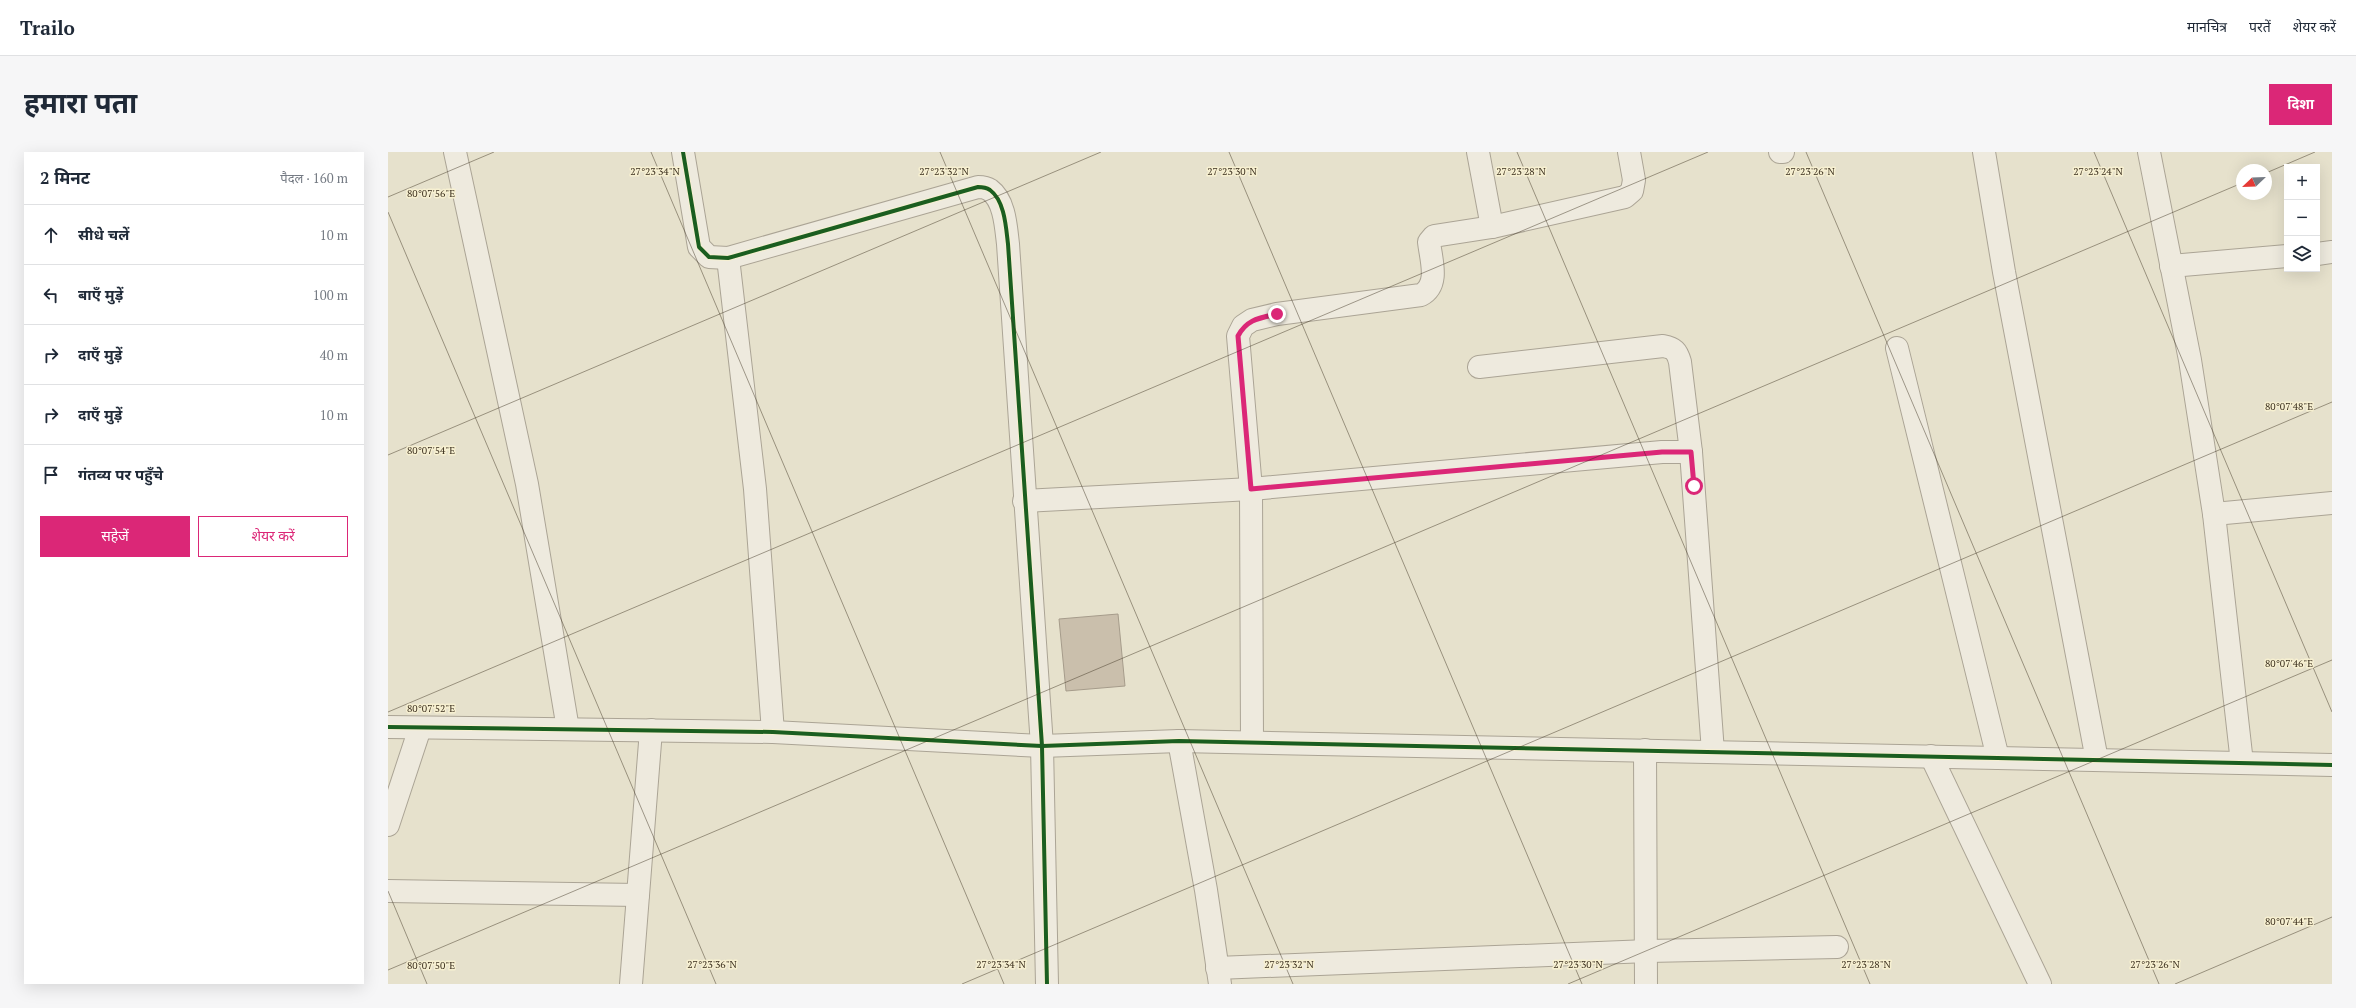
<!DOCTYPE html>
<html lang="hi">
<head>
<meta charset="utf-8">
<style>
  body { margin:0; font-family:"PT Serif","Noto Sans Devanagari",serif; background:#f6f6f7; color:#1f2937 }
  .controls { position:absolute; right:12px; top:12px; display:grid; overflow:hidden; border-radius:0px; box-shadow:0 4px 16px #0002 }
  .controls button { width:36px; height:36px; display:grid; place-items:center; padding:0; border:0; border-bottom:1px solid #e0e1e3; background:#fff; color:#1f2937; font:20px sans-serif }
  .compass { position:absolute; left:1848px; top:12px; width:36px; height:36px; border-radius:50%; background:#fff; box-shadow:0 4px 16px #0002; rotate:247deg }
  .stop { position:absolute; width:12px; height:12px; margin:-9px; border:3px solid #db2777; border-radius:50%; background:#fff }
  .stop.end { background:#db2777; border-color:#fff; box-shadow:0 1px 4px #0008 }
  .list { margin:0; padding:0; list-style:none }
  h2 { display:flex; justify-content:space-between; align-items:center; height:52px; margin:0; padding:0 16px; font-size:17px }
  h2 small { font-size:13px; font-weight:400; color:#747a83 }
  .list li { display:grid; grid-template-columns:26px 1fr auto; gap:12px; align-items:center; box-sizing:border-box; height:60px; padding:0 16px; border-top:1px solid #e0e1e3 }
  .list b { display:block; font-size:15px; white-space:nowrap }
  .list em { font-size:13px; font-style:normal; color:#747a83 }
  .actions { display:flex; gap:8px; padding:12px 16px }
  .actions a { flex:1; padding:9px 0; border:1px solid #db2777; border-radius:0px; text-align:center; font-size:14px; color:#db2777 }
  .actions .main { background:#db2777; color:#fff }
  .icon { flex:none; width:22px; height:22px; fill:none; stroke:currentColor; stroke-width:2; stroke-linecap:round; stroke-linejoin:round }
  .map { position:relative; flex:none; width:1944px; height:832px; overflow:hidden; border-radius:0px }
  header { display:flex; align-items:center; gap:24px; box-sizing:border-box; height:56px; padding:0 20px; background:#fff; border-bottom:1px solid #e0e1e3 }
  header strong { font-size:19px }
  nav { display:flex; gap:22px; margin-inline-start:auto; font-size:14px }
  .intro { display:flex; align-items:center; justify-content:space-between; box-sizing:border-box; height:96px; padding:0 24px }
  h1 { margin:0; font-size:28px }
  .button { padding:10px 18px; border-radius:0px; background:#db2777; color:#fff; font-size:14px; font-weight:700 }
  main { display:flex; gap:24px; padding:0 24px }
  aside { flex:1; background:#fff; border-radius:0px; box-shadow:0 4px 16px #0002 }
  .map>svg:first-child { display:block }
  .building { fill:#cabfac; stroke:#a69c8b }
  .lines { fill:none; stroke-linecap:round; stroke-linejoin:round }
  .street-casing { stroke:#aba495; stroke-width:24 }
  .street { stroke:#eeeade; stroke-width:22 }
  .cycleway-casing { stroke:#f7f0d1; stroke-width:6 }
  .cycleway { stroke:#1b5e20; stroke-width:4 }
  .route { stroke:#db2777; stroke-width:5 }
  .ticks { fill:none; stroke:#3a2e1d; stroke-width:1; stroke-opacity:0.45 }
  .ticks-label { font-size:10px; text-anchor:middle; fill:#3a2e1d; stroke:#f7f0d1; stroke-width:3; stroke-linejoin:round; paint-order:stroke }
</style>
</head>
<body>
<header>
<strong>Trailo</strong>
<nav><a>मानचित्र</a><a>परतें</a><a>शेयर करें</a></nav>
</header>
<div class="intro"><h1>हमारा पता</h1><a class="button">दिशा</a></div>
<main>
<aside>
<h2>2 मिनट<small>पैदल · 160 m</small></h2>
<ul class="list">
<li><svg class="icon" aria-label="ahead" viewBox="0 0 24 24"><path d="M12 20V5M6 11l6-6 6 6"/></svg><div><b>सीधे चलें</b></div><em>10 m</em></li>
<li><svg class="icon" aria-label="left" viewBox="0 0 24 24"><path d="M17 20v-9H6M10 6l-5 5 5 5"/></svg><div><b>बाएँ मुड़ें</b></div><em>100 m</em></li>
<li><svg class="icon" aria-label="right" viewBox="0 0 24 24"><path d="M7 20v-9h11M14 6l5 5-5 5"/></svg><div><b>दाएँ मुड़ें</b></div><em>40 m</em></li>
<li><svg class="icon" aria-label="right" viewBox="0 0 24 24"><path d="M7 20v-9h11M14 6l5 5-5 5"/></svg><div><b>दाएँ मुड़ें</b></div><em>10 m</em></li>
<li><svg class="icon" aria-label="arrive" viewBox="0 0 24 24"><path d="M6 21V4h12l-3 4 3 4H6"/></svg><div><b>गंतव्य पर पहुँचे</b></div></li>
</ul>
<div class="actions"><a class="main">सहेजें</a><a>शेयर करें</a></div>
</aside>
<div class="map">
<svg width="1944" height="832" viewBox="0 0 1944 832">
  <rect width="100%" height="100%" fill="#e6e1cc"/>
  <path class="building" d="M730,462L737,534L678,539L671,467Z"/>
  <g class="lines">
    <defs>
      <g id="street">
        <path d="M67,0L139,332L180,577"/>
        <path d="M295,0L311,95L321,105L340,106L590,35C593,35 599,36 602,38C617,49 618,76 620,92L654,594L659,832"/>
        <path d="M1090,0L1104,75"/>
        <path d="M1392,0H1395"/>
        <path d="M1596,0L1616,120L1709,608"/>
        <path d="M1761,0L1802,208L1826,362L1854,611"/>
        <path d="M1929,102L1944,100"/>
        <path d="M340,106L367,337L385,580"/>
        <path d="M1783,114L1899,104"/>
        <path d="M1509,196L1610,606"/>
        <path d="M1091,215L1275,194C1286,196 1289,199 1292,210L1303,300L1325,600"/>
        <path d="M636,349L863,337L1274,300H1303"/>
        <path d="M1826,362L1944,351"/>
        <path d="M0,575L385,580L654,594L791,589L1944,613"/>
        <path d="M791,589L818,738L832,832"/>
        <path d="M864,590L863,337L850,184L855,174L864,168L889,162L1033,143C1052,133 1043,108 1041,90L1046,84L1104,75L1237,45L1244,39L1246,28L1241,0"/>
        <path d="M1257,598L1258,832"/>
        <path d="M1543,604L1652,832"/>
        <path d="M0,673L32,576"/>
        <path d="M0,739L250,743"/>
        <path d="M829,816L1260,799L1449,795"/>
        <path d="M243,832L263,578"/>
      </g>
    </defs>
    <use href="#street" class="street-casing"/>
    <use href="#street" class="street"/>
    <defs>
      <g id="cycleway">
        <path d="M295,0L311,95L321,105L340,106L590,35C593,35 599,36 602,38C617,49 618,76 620,92L654,594L659,832"/>
        <path d="M0,575L385,580L654,594L791,589L1944,613"/>
      </g>
    </defs>
    <use href="#cycleway" class="cycleway-casing"/>
    <use href="#cycleway" class="cycleway"/>
  </g>
  <g class="lines">
    <path class="route" d="M889,162C872,166 859,167 850,184L863,337L1274,300H1303L1306,334"/>
  </g>
  <path class="ticks" d="M263,0L616,832M552,0L905,832M841,0L1194,832M1129,0L1482,832M1418,0L1771,832M1706,0L1944,560M1878,21L1927,0M0,45L106,0M0,60L328,832M0,303L713,0M0,560L1320,0M0,739L39,832M0,818L1854,31M574,832L1944,250M1180,832L1944,508M1787,832L1944,765"/>
  <g class="ticks-label">
    <text x="267" y="23">27°23'34"N</text>
    <text x="556" y="23">27°23'32"N</text>
    <text x="844" y="23">27°23'30"N</text>
    <text x="1133" y="23">27°23'28"N</text>
    <text x="1422" y="23">27°23'26"N</text>
    <text x="1710" y="23">27°23'24"N</text>
    <text x="43" y="45">80°07'56"E</text>
    <text x="1901" y="258">80°07'48"E</text>
    <text x="43" y="302">80°07'54"E</text>
    <text x="1901" y="515">80°07'46"E</text>
    <text x="43" y="560">80°07'52"E</text>
    <text x="1901" y="773">80°07'44"E</text>
    <text x="324" y="816">27°23'36"N</text>
    <text x="613" y="816">27°23'34"N</text>
    <text x="901" y="816">27°23'32"N</text>
    <text x="1190" y="816">27°23'30"N</text>
    <text x="1478" y="816">27°23'28"N</text>
    <text x="1767" y="816">27°23'26"N</text>
    <text x="43" y="817">80°07'50"E</text>
  </g>
</svg>
<div class="controls">
<button>+</button>
<button>−</button>
<button><svg class="icon" aria-label="layers" viewBox="0 0 24 24"><path d="M12 4l9 5-9 5-9-5zM3 14l9 5 9-5"/></svg></button>
</div>
<svg class="compass" viewBox="-18 -18 36 36"><path d="M0-13l5 13h-10z" fill="#e53935"/><path d="M0 13l5-13h-10z" fill="#747a83"/></svg>
<div class="stop" style="left:1306px;top:334px"></div>
<div class="stop end" style="left:889px;top:162px"></div>
</div>
</main>
</body>
</html>
